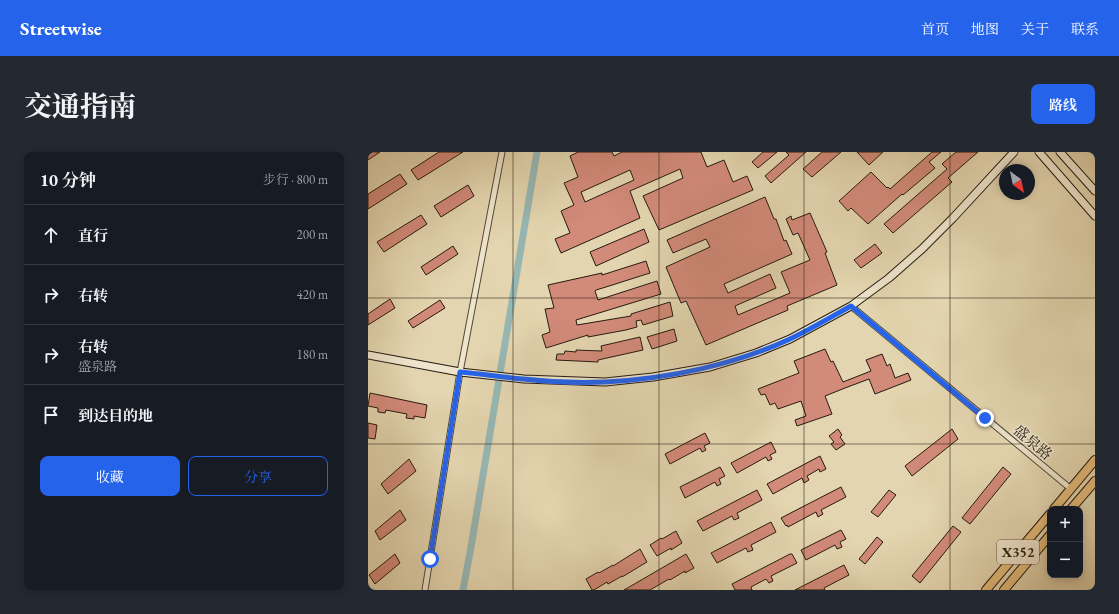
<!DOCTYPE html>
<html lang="zh">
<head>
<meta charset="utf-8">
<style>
  body { margin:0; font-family:"EB Garamond","Noto Serif SC",serif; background:#242831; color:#f1f3f6 }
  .controls { position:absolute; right:12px; bottom:12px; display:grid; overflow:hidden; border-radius:8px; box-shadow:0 2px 10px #0003 }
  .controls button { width:36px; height:36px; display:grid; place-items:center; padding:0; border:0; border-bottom:1px solid #363941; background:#171b24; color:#f1f3f6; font:20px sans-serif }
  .compass { position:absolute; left:631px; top:12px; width:36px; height:36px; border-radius:50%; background:#171b24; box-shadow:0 2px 10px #0003; rotate:147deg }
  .stop { position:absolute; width:12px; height:12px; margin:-9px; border:3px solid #2563eb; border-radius:50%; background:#fff }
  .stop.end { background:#2563eb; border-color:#fff; box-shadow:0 1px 4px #0008 }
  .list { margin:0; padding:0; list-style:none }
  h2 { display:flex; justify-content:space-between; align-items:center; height:52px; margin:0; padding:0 16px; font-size:17px }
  h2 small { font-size:13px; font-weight:400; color:#9ea1a6 }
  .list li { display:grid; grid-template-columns:26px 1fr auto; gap:12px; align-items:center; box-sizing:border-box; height:60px; padding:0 16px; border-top:1px solid #363941 }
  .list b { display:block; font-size:15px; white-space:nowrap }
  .list p { margin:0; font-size:13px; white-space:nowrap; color:#9ea1a6 }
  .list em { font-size:13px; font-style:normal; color:#9ea1a6 }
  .actions { display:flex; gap:8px; padding:12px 16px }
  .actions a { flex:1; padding:9px 0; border:1px solid #2563eb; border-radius:8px; text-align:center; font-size:14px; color:#2563eb }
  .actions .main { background:#2563eb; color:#fff }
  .icon { flex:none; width:22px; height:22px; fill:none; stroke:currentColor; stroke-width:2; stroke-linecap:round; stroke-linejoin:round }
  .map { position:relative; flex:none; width:727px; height:438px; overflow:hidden; border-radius:8px }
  header { display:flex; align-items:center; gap:24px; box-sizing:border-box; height:56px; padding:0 20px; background:#2563eb; color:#fff }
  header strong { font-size:19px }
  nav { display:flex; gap:22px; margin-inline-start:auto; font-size:14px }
  .intro { display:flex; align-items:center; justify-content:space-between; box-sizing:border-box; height:96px; padding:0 24px }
  h1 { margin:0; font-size:28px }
  .button { padding:10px 18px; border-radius:8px; background:#2563eb; color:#fff; font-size:14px; font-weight:700 }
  main { display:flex; gap:24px; padding:0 24px }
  aside { flex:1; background:#171b24; border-radius:8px; box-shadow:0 2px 10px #0003 }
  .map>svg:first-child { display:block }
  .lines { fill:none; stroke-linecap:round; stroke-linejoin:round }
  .canal { stroke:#97b7b3; stroke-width:7 }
  .building { fill:#d28a79; stroke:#261a11; fill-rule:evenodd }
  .street-casing { stroke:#554938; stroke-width:7 }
  .secondary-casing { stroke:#261a11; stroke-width:9 }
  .primary-casing { stroke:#261a11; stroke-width:10 }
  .street { stroke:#ede4cb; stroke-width:5 }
  .secondary { stroke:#ede4cb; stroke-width:7 }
  .primary { stroke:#e2ba78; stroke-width:8 }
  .route { stroke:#2563eb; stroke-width:5 }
  .grid { fill:none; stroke:#261a11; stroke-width:1; stroke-opacity:0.55 }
  .labels { text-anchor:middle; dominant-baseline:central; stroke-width:3; stroke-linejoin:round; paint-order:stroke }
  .shield { fill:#ede4cb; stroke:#625749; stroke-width:1 }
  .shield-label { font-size:14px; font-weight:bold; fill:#261a11 }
  .street-label { font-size:15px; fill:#261a11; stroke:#ede4cb }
</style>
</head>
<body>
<header>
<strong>Streetwise</strong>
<nav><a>首页</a><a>地图</a><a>关于</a><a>联系</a></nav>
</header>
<div class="intro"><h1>交通指南</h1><a class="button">路线</a></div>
<main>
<aside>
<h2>10 分钟<small>步行 · 800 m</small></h2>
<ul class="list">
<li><svg class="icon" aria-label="ahead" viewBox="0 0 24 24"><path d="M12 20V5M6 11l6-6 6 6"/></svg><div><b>直行</b></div><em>200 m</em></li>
<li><svg class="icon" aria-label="right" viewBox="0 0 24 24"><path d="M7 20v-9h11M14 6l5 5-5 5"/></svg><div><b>右转</b></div><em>420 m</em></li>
<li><svg class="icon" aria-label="right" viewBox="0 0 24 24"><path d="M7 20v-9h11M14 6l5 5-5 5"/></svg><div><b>右转</b><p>盛泉路</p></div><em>180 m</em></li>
<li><svg class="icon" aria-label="arrive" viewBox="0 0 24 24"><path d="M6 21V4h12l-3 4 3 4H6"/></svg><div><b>到达目的地</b></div></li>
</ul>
<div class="actions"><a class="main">收藏</a><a>分享</a></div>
</aside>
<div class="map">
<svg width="727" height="438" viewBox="0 0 727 438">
  <rect width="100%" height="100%" fill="#e3d5af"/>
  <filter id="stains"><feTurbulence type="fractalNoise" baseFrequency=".005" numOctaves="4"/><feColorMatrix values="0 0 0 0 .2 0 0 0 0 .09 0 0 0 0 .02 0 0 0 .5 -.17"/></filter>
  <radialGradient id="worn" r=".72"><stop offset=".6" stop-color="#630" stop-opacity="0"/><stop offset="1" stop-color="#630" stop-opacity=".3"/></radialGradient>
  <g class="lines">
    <path class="canal" d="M95,438L103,395L169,0"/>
  </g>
  <g class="building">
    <path d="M0,0H12L0,8Z"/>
    <path d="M71,0H95L50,28L43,18Z"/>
    <path d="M210,0H244L246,4L254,0H333L339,15L356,8L365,30L379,24L385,38L291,78L275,44L315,26L312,17L262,39L272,66L193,101L187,87L202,81L193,59L206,53L196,31L210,25L202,4ZM262,18L266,28L217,50L213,40Z"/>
    <path d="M395,0H409L390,16L384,10Z"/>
    <path d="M418,0H438L403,31L397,24L421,3Z"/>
    <path d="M454,0H473L444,25L435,17Z"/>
    <path d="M489,0H515L501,13Z"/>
    <path d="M564,0H573L561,10L567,16L535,43L534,42L500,72L483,56L480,59L471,49L503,20L519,36L520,35L522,37Z"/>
    <path d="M588,0H610L580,26L584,30L525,81L516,72L579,17L574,12Z"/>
    <path d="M32,22L39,32L0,57V42Z"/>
    <path d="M100,33L106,44L73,65L66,54Z"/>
    <path d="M397,45L406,67H408L416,89L418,88L424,102L356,132L360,141L402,122L408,136L367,154L370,163L422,141L413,120L442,108L430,81L425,83L418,67L423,64L424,68L442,61L459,100L457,101L469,133L419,154L420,158L338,193L318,149L313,151L298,115L342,95L338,87L305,101L299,88Z"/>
    <path d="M53,63L59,72L16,100L9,90Z"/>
    <path d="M276,77L281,90L228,114L222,100Z"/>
    <path d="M507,92L514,101L493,116L486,108Z"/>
    <path d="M85,94L90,102L58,123L53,115Z"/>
    <path d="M278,109L282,121L238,135L228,138L227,139L230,148L289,129L293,142L208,168L209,173L263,164V162L302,150L305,164L275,173L273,168L268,169L269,175L258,178L220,185V183L178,196L174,183L182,180L177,157L186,156L180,133L234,121V123Z"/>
    <path d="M22,147L27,156L0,173V162Z"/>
    <path d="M72,148L77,156L45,176L40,169Z"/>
    <path d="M306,177L309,189L284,197L279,185Z"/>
    <path d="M272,185L275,198L230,208V210L188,208L189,202H196L197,199L208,200V198L234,199L233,194Z"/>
    <path d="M457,197L463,210L465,209L475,230L503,219L498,208L514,202L519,214L522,212L527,226L540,221L543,228L507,242L501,227L477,236L457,244L464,262L429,274L427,268L438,264L433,249L410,257L407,251L402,253L397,242L393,243L390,237L431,221L426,209Z"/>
    <path d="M2,241L59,253L57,266L46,264V267L38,266L39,262L18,258L17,261L10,260V256L0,254Z"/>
    <path d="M0,271L9,273L7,287L0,286Z"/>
    <path d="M470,277L474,283L472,285L477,292L468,298L463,292L466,290L461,284Z"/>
    <path d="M584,277L590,287L544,324L537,314Z"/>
    <path d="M337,281L342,291L336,294L338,298L334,300L332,296L302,312L297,302Z"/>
    <path d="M403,290L408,300L402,303L404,307L400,309L398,305L369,321L363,311Z"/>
    <path d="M452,304L458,317L452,320L451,317L439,324L441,328L436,331L434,326L405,342L399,332Z"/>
    <path d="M41,307L48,319L20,342L13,332Z"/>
    <path d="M352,315L357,324L351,327L353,332L349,334L347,330L317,346L312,335Z"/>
    <path d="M635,315L643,322L602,372L594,366Z"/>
    <path d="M473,335L478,345L453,358L455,362L450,365L448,360L420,375L419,373L418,374L413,366Z"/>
    <path d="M389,338L394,348L369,361L371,366L366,368L364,364L335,379L329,369Z"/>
    <path d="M521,338L528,343L510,365L503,360Z"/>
    <path d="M32,358L38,368L12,388L7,379Z"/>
    <path d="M403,370L408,380L383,393L385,398L380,400L378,396L349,411L343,401Z"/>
    <path d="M585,374L593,380L552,431L544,424Z"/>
    <path d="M473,378L478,387L472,390L474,395L469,397L467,393L438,408L433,398Z"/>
    <path d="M308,379L314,391L303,398V396L289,404L282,393L293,386L294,387Z"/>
    <path d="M509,385L515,390L497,412L491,407Z"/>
    <path d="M272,397L279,410L254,425V424L240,432L239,430L226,438H224L218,427L230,420L231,421L245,413V414Z"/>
    <path d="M27,402L32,411L7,432L1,423Z"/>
    <path d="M318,402L326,416L317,421V419L302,428L301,427L282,438H256Z"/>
    <path d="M422,402H424L429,411L403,424L405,429L401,431L398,427L383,435L384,438H367L364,432Z"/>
    <path d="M476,413L481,423L456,436L457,438H427Z"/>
  </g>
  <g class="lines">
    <defs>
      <g id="street">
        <path d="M483,154L703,337"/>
        <path d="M57,438L92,220L134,0"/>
      </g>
      <g id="secondary">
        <path d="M671,0L727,64"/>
        <path d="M692,0L727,39"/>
        <path d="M0,203L92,220L156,227L237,230L285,225L342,215L388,201L422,187L483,154L521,126L554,97L585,66L646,0"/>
      </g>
      <g id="primary">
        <path d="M686,357L727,308"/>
        <path d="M703,357L727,329"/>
        <path d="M618,438L682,362"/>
        <path d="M636,438L682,383"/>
      </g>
    </defs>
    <use href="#street" class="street-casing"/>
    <use href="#secondary" class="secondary-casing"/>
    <use href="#primary" class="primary-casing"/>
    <use href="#street" class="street"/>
    <use href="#secondary" class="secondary"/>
    <use href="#primary" class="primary"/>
  </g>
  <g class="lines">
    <path class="route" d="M62,407L92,220C113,222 134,225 155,227C181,230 212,231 237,230C299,227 366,213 422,187C443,177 463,165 483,154L617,266"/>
  </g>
  <path class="grid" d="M145,0V438M291,0V438M436,0V438M582,0V438M0,146H727M0,292H727"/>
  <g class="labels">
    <rect class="shield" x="629" y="388" width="42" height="24" rx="3"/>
    <g class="shield-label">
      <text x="650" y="400">X352</text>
    </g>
    <g class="street-label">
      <text transform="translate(665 290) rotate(40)">盛泉路</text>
    </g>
  </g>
  <rect width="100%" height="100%" filter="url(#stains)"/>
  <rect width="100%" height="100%" fill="url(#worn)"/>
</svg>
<div class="controls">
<button>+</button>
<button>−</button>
</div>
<svg class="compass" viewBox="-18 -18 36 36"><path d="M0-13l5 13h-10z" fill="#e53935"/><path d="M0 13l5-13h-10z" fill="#9ea1a6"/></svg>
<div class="stop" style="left:62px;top:407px"></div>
<div class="stop end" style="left:617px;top:266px"></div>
</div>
</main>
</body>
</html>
